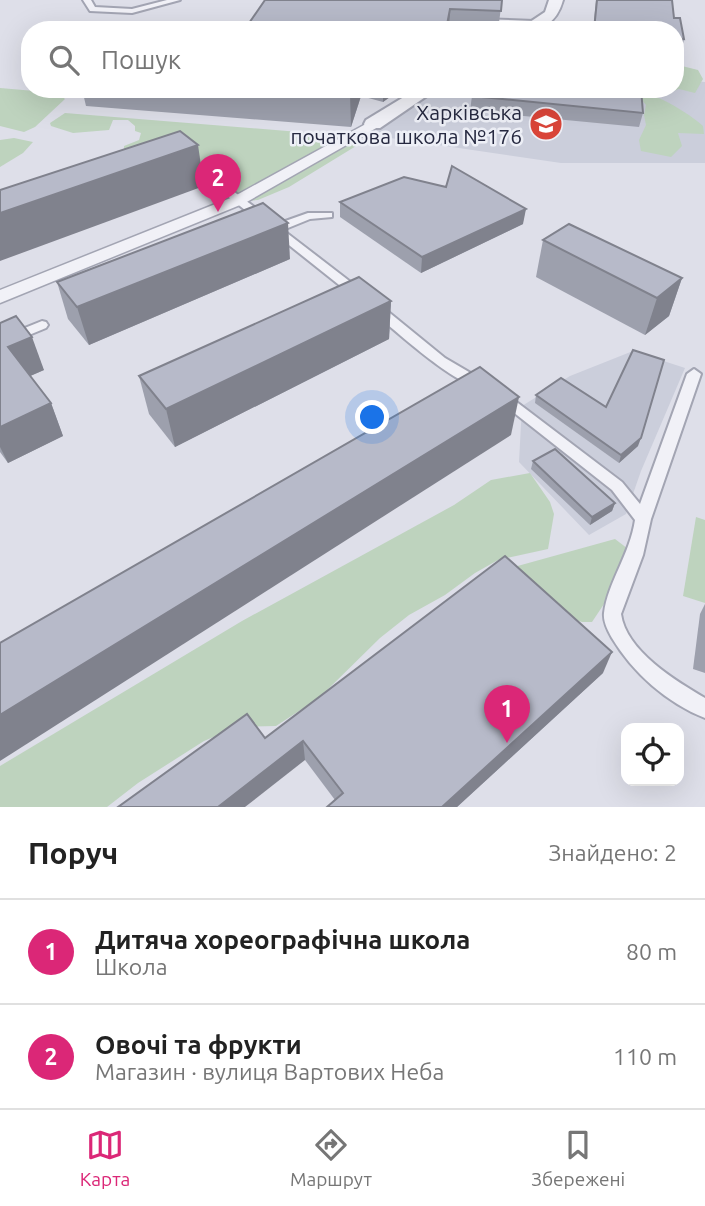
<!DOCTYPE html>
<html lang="uk">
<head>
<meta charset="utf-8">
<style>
  body { margin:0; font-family:Ubuntu,sans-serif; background:#f2f2f2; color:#222 }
  .controls { position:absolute; right:21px; bottom:21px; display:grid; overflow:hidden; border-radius:14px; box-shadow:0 7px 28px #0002 }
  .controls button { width:63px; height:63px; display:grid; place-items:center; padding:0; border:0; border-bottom:2px solid #e0e0e0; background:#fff; color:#222; font:35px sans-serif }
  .you { position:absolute; left:373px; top:418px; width:24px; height:24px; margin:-18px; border:5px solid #fff; border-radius:50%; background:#1a73e8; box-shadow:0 0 0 10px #1a73e833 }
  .badge { display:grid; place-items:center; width:46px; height:46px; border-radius:50%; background:#db2777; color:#fff; font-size:23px; font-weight:700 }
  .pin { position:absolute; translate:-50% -58px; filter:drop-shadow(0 2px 4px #0008) }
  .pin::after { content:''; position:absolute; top:37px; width:24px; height:21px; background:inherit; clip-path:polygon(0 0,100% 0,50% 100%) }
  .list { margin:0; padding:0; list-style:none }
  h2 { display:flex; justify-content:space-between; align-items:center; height:91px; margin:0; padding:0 28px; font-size:30px }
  h2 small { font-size:23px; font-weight:400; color:#767676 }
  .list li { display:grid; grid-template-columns:46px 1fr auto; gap:21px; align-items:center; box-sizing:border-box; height:105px; padding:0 28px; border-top:2px solid #e0e0e0 }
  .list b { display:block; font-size:26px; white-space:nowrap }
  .list p { margin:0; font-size:23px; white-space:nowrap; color:#767676 }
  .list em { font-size:23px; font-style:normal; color:#767676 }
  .icon { flex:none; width:38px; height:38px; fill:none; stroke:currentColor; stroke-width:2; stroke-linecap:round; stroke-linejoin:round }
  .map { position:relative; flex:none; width:705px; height:807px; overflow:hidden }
  .search { position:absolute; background:#fff; box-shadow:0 7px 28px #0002; left:21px; right:21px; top:21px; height:77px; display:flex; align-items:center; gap:18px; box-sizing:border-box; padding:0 24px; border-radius:28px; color:#767676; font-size:26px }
  .sheet { height:301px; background:#fff }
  nav { display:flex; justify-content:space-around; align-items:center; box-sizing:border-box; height:98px; border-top:2px solid #e0e0e0; background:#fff; font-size:19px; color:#767676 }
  nav a { display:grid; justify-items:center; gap:4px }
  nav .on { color:#db2777 }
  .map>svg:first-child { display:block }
  .built { fill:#cbcedb }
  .green { fill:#bed3be }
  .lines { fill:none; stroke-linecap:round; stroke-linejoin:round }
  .service-casing { stroke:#a3a5b3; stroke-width:4 }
  .pedestrian-casing { stroke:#a3a5b3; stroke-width:3 }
  .minor-casing { stroke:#a3a5b3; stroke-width:4 }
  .service { fill:#f1f1f7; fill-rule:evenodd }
  .pedestrian { fill:#f1f1f7; fill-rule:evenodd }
  .minor { fill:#f1f1f7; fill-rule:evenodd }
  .wall { fill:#9da0ad }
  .shaded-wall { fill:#80828d }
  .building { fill:#b7bac9; stroke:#80828d; stroke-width:2 }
  .labels { text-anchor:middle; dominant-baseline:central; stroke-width:5; stroke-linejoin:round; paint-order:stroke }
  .far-poi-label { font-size:21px; fill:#262940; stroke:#edeff6; text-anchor:end }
</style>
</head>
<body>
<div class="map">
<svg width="705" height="807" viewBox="0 0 705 807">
  <rect width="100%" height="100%" fill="#dedfe9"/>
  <g class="built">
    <path d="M675,80L705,82V163H561L370,135L439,89H675Z"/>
    <path d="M633,351L685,368L641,471L626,514L589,535L519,462L522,406L570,376Z"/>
  </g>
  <g class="green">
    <path d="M682,66L698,70L703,79L695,93L679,89L656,97C670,102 692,116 703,126L704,134L678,133L682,146L671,157L641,151L639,140L646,125L644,115L646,105L637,94L598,89H675V67Z"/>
    <path d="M0,88L58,93L65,99L35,127L24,132L0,126Z"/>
    <path d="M65,113L348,136L357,137L361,143L289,187L258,200L247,201L189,157L124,149V146L139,140L141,133L135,131V126L128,120H113L109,130L73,133L51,126L50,123Z"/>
    <path d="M14,138L33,142L23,153L0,167V140Z"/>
    <path d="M530,473L550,502L554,514L548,549L498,560L475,573L445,595L409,615L380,638L319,698L276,726L237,727L204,741L138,783L107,807H0V766L242,621L454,505L491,480Z"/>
    <path d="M696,517L705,520V603L683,596Z"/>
    <path d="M615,539L632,552L618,583L592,622H582L570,618L514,567Z"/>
  </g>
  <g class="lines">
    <defs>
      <g id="service">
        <path d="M83,0H91L95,7L132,9L167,0H180L132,13L90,11Z"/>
        <path d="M480,19L534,21L538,23L534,25L483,23L479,21Z"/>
        <path d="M189,158L277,224L308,213H332V217L310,219L283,230L361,290L363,293L361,296H353L186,163V159Z"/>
        <path d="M376,304L380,305L445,358L486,382L488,385L486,388C463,393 391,327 372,311L370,308L372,305Z"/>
        <path d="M42,321L46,322L48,325L46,328L0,347V338Z"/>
        <path d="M694,369L701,374L651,519L643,555L621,614C626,651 676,681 705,698V718C667,703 633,673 612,638C608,631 603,622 604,613C608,582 630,554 635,520L612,490L494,397L496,394H506L622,482L640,504L687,374Z"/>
      </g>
      <path id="pedestrian" d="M373,120L378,121V127L245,203L0,303V290L233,197Z"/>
      <g id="minor">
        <path d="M549,0H563C556,25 542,30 518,30L545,12Z"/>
        <path d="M417,89H437L380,128H366L364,124L366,120Z"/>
      </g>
    </defs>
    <use href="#service" class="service-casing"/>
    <use href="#pedestrian" class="pedestrian-casing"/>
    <use href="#minor" class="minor-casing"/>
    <use href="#service" class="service"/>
    <use href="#pedestrian" class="pedestrian"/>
    <use href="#minor" class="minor"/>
  </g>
  <g class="wall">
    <path d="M502,0L498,30H192L247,26Z"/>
    <path d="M596,0H672L674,18L684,39L681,53L675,52V30H593Z"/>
    <path d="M82,89H401L383,102L361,96L351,127L86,106Z"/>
    <path d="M472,96L643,113L639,127L470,111Z"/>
    <path d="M340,202L523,224L421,273L340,217Z"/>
    <path d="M543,240L682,278L669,316L645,335L536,277Z"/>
    <path d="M290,259L89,345L68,319L57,282Z"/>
    <path d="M391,301L389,339L175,447L149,414L139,376Z"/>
    <path d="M0,323L44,370L30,376L51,403L63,436L8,463L0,452Z"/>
    <path d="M536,395L638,446L619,463L535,403Z"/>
    <path d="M533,461L615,503L612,511L590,525L531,469Z"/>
    <path d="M705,604V673L693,669L700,614Z"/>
    <path d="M603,673L457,807H327L335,800L305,760L265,738Z"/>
  </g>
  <g class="shaded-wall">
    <path d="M450,9L449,30H446Z"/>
    <path d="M352,89H361V96L351,127L350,94Z"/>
    <path d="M383,89H401L383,102Z"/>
    <path d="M198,145L204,186L0,261V213Z"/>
    <path d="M526,209L523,224L421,273L422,257Z"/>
    <path d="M288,223L290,259L89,345L77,307Z"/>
    <path d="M682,278L669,316L645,335L657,298Z"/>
    <path d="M391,301L389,339L175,447L166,409Z"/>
    <path d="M32,337L44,370L21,380L8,347Z"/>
    <path d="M519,397L511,435L0,761V715Z"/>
    <path d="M51,403L63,436L8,463L0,447V427Z"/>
    <path d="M641,438L638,446L619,463L621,455Z"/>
    <path d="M615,503L612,511L590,525L592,517Z"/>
    <path d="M612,652L603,673L457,807H442Z"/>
    <path d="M303,741L305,760L245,807H218Z"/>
  </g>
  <g class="building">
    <path d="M265,0H502L501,11L450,9L446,30H192L197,23L247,26Z"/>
    <path d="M597,0H672L674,18H680L684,39L675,38V30H594Z"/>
    <path d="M283,89H352L350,94Z"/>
    <path d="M473,89H641L643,113L472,96Z"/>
    <path d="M180,131L198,145L0,213V190Z"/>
    <path d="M452,166L526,209L422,257L340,202L404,177L446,187Z"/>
    <path d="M263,203L288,223L77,307L57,282Z"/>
    <path d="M569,224L682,278L657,298L543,240Z"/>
    <path d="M359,277L391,301L166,409L139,376Z"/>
    <path d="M16,316L32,337L8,347L51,403L0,427V323Z"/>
    <path d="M633,350L664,360L641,438L621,455L536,395L561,378L606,407Z"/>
    <path d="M480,367L519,397L0,715V643Z"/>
    <path d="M555,449L615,503L592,517L533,461Z"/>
    <path d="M505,556L612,652L442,807H327L343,793L303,741L218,807H118L247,714L265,738Z"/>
  </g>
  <defs>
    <symbol id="school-disc" viewBox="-11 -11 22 22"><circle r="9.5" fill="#d94438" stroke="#edeff6"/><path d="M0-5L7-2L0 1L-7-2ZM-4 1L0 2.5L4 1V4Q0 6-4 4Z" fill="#fff"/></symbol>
  </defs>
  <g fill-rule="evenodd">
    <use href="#school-disc" x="527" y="105" width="38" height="38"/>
  </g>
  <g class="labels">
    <g class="far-poi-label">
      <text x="522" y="112">Харківська<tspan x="522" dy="24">початкова школа №176</tspan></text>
    </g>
  </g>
</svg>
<div class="controls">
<button><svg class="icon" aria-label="locate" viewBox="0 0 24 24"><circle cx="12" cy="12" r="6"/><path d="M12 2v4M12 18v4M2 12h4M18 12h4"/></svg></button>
</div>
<div class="you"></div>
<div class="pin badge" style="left:507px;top:743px">1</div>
<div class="pin badge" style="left:218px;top:212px">2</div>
<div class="search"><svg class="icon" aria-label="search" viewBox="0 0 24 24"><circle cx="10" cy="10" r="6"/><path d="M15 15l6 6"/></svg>Пошук</div>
</div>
<section class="sheet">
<h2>Поруч<small>Знайдено: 2</small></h2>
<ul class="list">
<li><span class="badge">1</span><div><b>Дитяча хореографічна школа</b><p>Школа</p></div><em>80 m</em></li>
<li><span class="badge">2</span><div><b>Овочі та фрукти</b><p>Магазин · вулиця Вартових Неба</p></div><em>110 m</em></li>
</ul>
</section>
<nav>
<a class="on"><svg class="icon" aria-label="map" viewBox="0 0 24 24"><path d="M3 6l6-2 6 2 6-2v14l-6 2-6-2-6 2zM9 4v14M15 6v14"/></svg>Карта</a>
<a><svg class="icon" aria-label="directions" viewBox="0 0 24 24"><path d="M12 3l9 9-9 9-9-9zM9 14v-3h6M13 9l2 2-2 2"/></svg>Маршрут</a>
<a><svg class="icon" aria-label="saved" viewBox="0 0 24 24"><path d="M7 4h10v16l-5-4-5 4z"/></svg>Збережені</a>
</nav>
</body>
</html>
